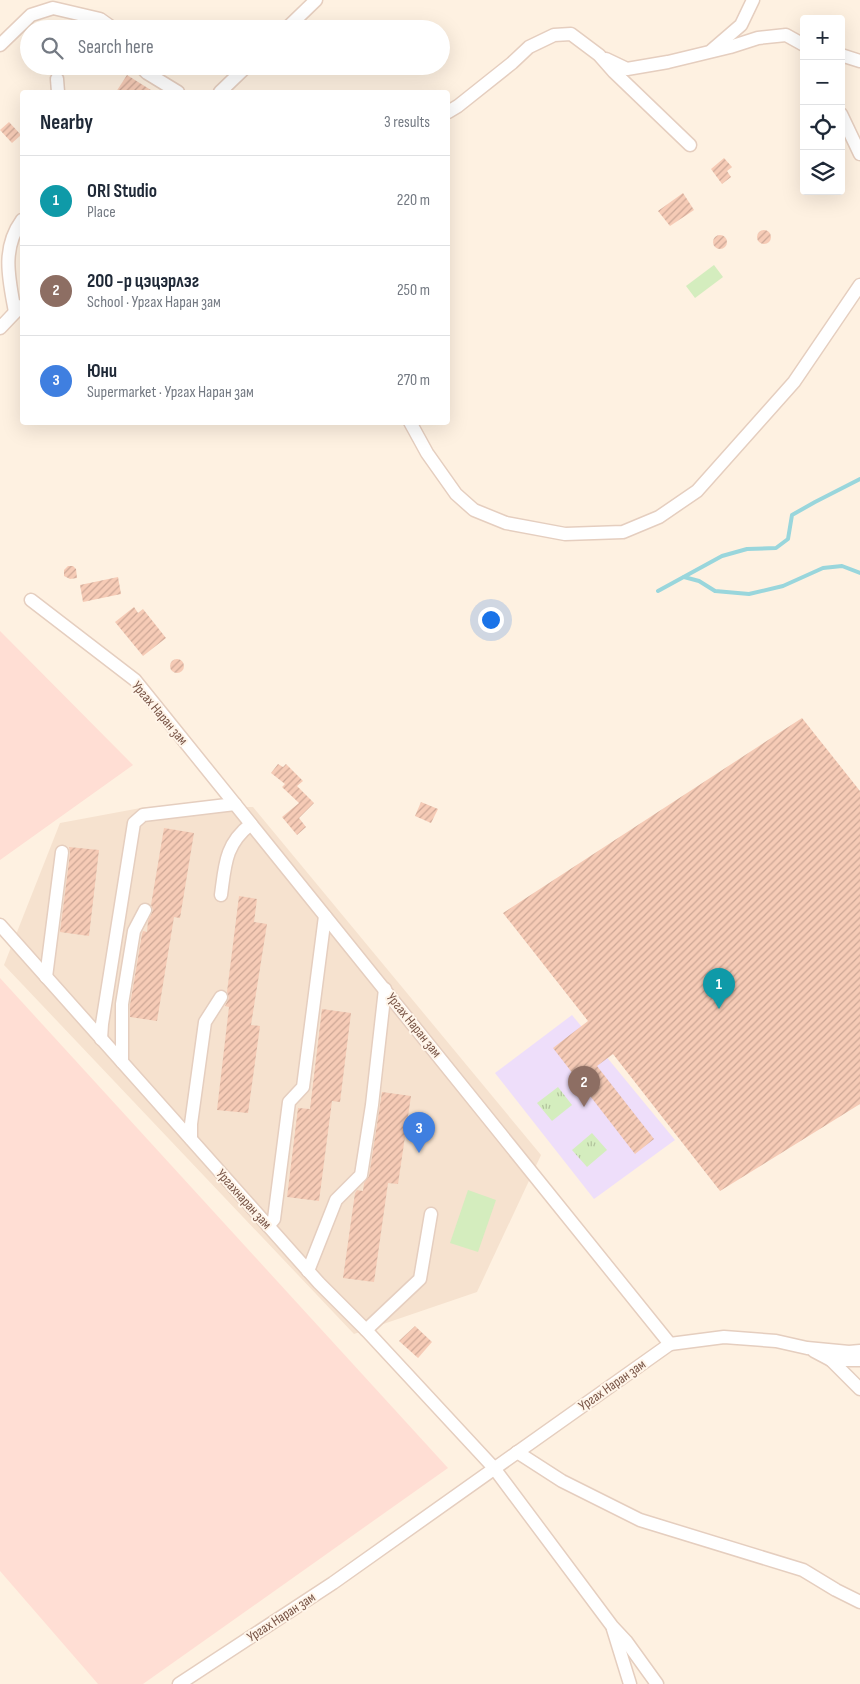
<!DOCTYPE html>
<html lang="en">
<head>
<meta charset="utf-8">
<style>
  body { margin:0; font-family:"Sofia Sans Condensed",sans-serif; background:#f2f2f3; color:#1f2937 }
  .controls { position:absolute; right:15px; top:15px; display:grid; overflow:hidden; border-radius:5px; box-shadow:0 5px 20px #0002 }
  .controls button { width:45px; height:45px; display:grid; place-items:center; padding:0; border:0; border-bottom:1px solid #e0e1e3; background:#fff; color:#1f2937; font:25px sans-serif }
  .you { position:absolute; left:490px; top:619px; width:18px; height:18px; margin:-12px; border:4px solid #fff; border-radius:50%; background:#1a73e8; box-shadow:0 0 0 8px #1a73e833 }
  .badge { display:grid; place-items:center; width:32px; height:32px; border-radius:50%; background:#0b8043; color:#fff; font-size:16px; font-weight:700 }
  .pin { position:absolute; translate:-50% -41px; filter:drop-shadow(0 1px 2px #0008) }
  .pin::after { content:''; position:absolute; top:26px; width:18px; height:15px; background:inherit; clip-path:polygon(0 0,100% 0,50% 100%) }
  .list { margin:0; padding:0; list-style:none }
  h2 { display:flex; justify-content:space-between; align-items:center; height:65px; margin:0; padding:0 20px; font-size:21px }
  h2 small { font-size:16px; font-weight:400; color:#747a83 }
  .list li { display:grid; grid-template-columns:32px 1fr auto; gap:15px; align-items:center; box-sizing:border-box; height:90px; padding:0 20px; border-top:1px solid #e0e1e3 }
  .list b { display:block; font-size:19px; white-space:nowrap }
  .list p { margin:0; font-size:16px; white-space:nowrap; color:#747a83 }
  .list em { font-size:16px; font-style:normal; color:#747a83 }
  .icon { flex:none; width:28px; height:28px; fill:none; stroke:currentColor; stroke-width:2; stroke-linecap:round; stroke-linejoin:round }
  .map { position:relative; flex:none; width:860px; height:1684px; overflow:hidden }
  .search { position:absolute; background:#fff; box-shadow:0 5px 20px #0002; left:20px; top:20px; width:430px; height:55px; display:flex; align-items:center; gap:12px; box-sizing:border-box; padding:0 18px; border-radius:28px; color:#747a83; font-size:19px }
  .panel { position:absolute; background:#fff; box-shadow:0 5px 20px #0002; left:20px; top:90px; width:430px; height:335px; border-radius:5px }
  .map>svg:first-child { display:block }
  .residential { fill:#f6e2cf }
  .commercial { fill:#ffded4 }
  .education { fill:#eedefa }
  .park { fill:url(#park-tufts) }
  .pitch { fill:#d4edbe }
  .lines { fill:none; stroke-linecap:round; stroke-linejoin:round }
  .stream { stroke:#99d6dc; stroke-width:4 }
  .building { fill:url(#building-hatch) }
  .street-casing { stroke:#e5cebf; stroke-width:15 }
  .street { stroke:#fff; stroke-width:12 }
  .labels { text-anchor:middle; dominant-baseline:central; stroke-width:4; stroke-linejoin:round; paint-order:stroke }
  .street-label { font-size:14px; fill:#785446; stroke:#fff5e9 }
</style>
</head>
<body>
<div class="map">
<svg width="860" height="1684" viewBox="0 0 860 1684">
  <defs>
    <pattern id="park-tufts" width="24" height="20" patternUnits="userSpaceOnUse" patternTransform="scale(1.25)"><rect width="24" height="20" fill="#d4edbe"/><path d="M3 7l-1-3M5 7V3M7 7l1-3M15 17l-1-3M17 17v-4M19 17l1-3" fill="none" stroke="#b1c39c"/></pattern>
    <pattern id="building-hatch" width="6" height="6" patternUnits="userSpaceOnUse" patternTransform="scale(1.25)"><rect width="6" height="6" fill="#f6cbb6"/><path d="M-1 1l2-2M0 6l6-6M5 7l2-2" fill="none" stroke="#cca796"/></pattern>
  </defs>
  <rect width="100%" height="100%" fill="#fef1e1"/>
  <path class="residential" d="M146,807H253L541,1155L477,1292L354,1334L4,965L60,823Z"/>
  <g class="commercial">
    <path d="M0,631L133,765L0,860Z"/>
    <path d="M0,978L448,1468L143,1684H98L0,1571Z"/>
  </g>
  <path class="education" d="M572,1015L675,1140L594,1199L495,1073Z"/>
  <g class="park">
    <path d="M558,1087L572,1105L552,1121L537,1103Z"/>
    <path d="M592,1133L607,1150L587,1167L572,1150Z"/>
  </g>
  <g class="pitch">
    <path d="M714,265L723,277L695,298L686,286Z"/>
    <path d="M468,1190L496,1200L478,1252L450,1243Z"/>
  </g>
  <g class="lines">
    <g class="stream">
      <path d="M684,577L699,581L715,591L749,594L783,586L823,568L842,566L860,573"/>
      <path d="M658,591L722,556L747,549L776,548L788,539L792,515L815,502L860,479"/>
    </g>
  </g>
  <g class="building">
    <path d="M127,75L154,92H116Z"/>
    <path d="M9,122L21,135L12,143L0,130Z"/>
    <path d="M724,158L732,167L727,171L731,177L722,184L711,169Z"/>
    <path d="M683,193L694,210L670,226L658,211Z"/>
    <circle cx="764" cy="237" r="7"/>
    <circle cx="720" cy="242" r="7"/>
    <path d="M68,566H73L76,569L77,578L70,579L64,576V570Z"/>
    <path d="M118,577L121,594L83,602L80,585Z"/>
    <path d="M134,607L138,613L143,609L166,638L143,656L115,622Z"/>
    <circle cx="177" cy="666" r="7"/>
    <path d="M802,718L860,791V1104L720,1191L613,1054L597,1066L654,1139L635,1154L553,1048L588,1021L503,913Z"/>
    <path d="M278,764L283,767L286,764L303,781L297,786L314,803L299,818L306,827L297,835L282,817L299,803L282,787L285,784L271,773Z"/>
    <path d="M421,802L438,809L431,823L415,816Z"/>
    <path d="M164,828L194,833L180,918L174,917L157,1021L130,1017V1005L142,934L143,931L147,932L148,921L153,910L151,905Z"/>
    <path d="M69,847L99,850L89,936L60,932L70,853Z"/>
    <path d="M239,896L257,899L254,922L267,924L251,1025L260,1026L248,1113L217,1110L229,1007L225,1006L229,998L227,992Z"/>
    <path d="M322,1009L351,1013L340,1102L332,1101L319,1201L287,1197L298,1108L310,1109Z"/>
    <path d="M382,1092L411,1096L398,1184L388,1183L374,1282L343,1278L355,1193L357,1190L363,1191L364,1183L369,1176Z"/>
    <path d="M415,1326L432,1342L418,1358L399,1341Z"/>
  </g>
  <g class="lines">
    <defs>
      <g id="street">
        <path d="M286,29L316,0"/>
        <path d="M0,45L31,15L53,8L100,19L114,29"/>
        <path d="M712,50L741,25L753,0"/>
        <path d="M841,55L860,61"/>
        <path d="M606,59L627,69L668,62L730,47L758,38L786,35L804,45"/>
        <path d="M140,66L147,73L178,92"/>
        <path d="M57,79L58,92"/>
        <path d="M220,92L247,66"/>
        <path d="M448,112L458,106L512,63L529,47L554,35L571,34L599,55L614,72L690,145"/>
        <path d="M841,114L860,154"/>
        <path d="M15,312C9,279 1,249 22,220"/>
        <path d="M0,328L21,306"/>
        <path d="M410,422L427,453L456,494L474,510L506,523L565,534L623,532L659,517L697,491L794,382L860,285"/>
        <path d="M31,600L135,680L670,1344L333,1583L179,1684"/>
        <path d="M221,895C225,865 225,844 251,824"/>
        <path d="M0,925L319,1283L366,1330L494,1468L612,1626L626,1641L657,1684"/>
        <path d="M46,977L62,852"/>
        <path d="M101,1039L102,1024L134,823L143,815L235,804"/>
        <path d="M122,1062V1004L134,931L145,910"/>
        <path d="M191,1139V1124L205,1022L221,997"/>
        <path d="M268,1226L274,1219L289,1102L303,1087L325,916"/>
        <path d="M308,1271L336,1200L361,1175L372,1105L385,989"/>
        <path d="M366,1330L420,1279L431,1214"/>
        <path d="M670,1344L724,1337L776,1341L807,1348L849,1352L860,1351"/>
        <path d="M814,1351L831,1360H860"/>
        <path d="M831,1360L860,1389"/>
        <path d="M517,1452L562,1481L640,1520L803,1570L836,1590L860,1602"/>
        <path d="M613,1629L630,1684"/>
      </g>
    </defs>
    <use href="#street" class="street-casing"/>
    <use href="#street" class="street"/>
  </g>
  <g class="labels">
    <g class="street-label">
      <text transform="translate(160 713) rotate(50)">Ургах Наран зам</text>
      <text transform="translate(414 1025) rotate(51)">Ургах Наран зам</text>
      <text transform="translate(244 1199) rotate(48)">Ургахнаран зам</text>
      <text transform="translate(612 1385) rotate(-35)">Ургах Наран зам</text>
      <text transform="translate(281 1617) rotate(-33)">Ургах Наран зам</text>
    </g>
  </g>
</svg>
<div class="controls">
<button>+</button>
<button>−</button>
<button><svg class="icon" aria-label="locate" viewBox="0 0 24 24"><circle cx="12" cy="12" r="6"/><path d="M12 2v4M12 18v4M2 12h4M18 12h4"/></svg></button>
<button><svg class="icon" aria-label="layers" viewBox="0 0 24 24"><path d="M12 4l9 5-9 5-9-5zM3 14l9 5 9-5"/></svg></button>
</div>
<div class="you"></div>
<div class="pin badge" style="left:719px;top:1009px;background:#0f9aa8">1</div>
<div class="pin badge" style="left:584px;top:1107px;background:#8d6e63">2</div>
<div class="pin badge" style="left:419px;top:1153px;background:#3f7fe0">3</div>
<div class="search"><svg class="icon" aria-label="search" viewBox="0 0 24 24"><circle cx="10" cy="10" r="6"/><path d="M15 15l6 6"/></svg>Search here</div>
<section class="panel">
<h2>Nearby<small>3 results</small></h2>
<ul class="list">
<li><span class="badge" style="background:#0f9aa8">1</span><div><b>ORI Studio</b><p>Place</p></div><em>220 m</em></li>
<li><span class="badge" style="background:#8d6e63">2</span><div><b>200 -р цэцэрлэг</b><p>School · Ургах Наран зам</p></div><em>250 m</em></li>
<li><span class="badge" style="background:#3f7fe0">3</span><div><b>Юни</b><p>Supermarket · Ургах Наран зам</p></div><em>270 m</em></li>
</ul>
</section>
</div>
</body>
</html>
